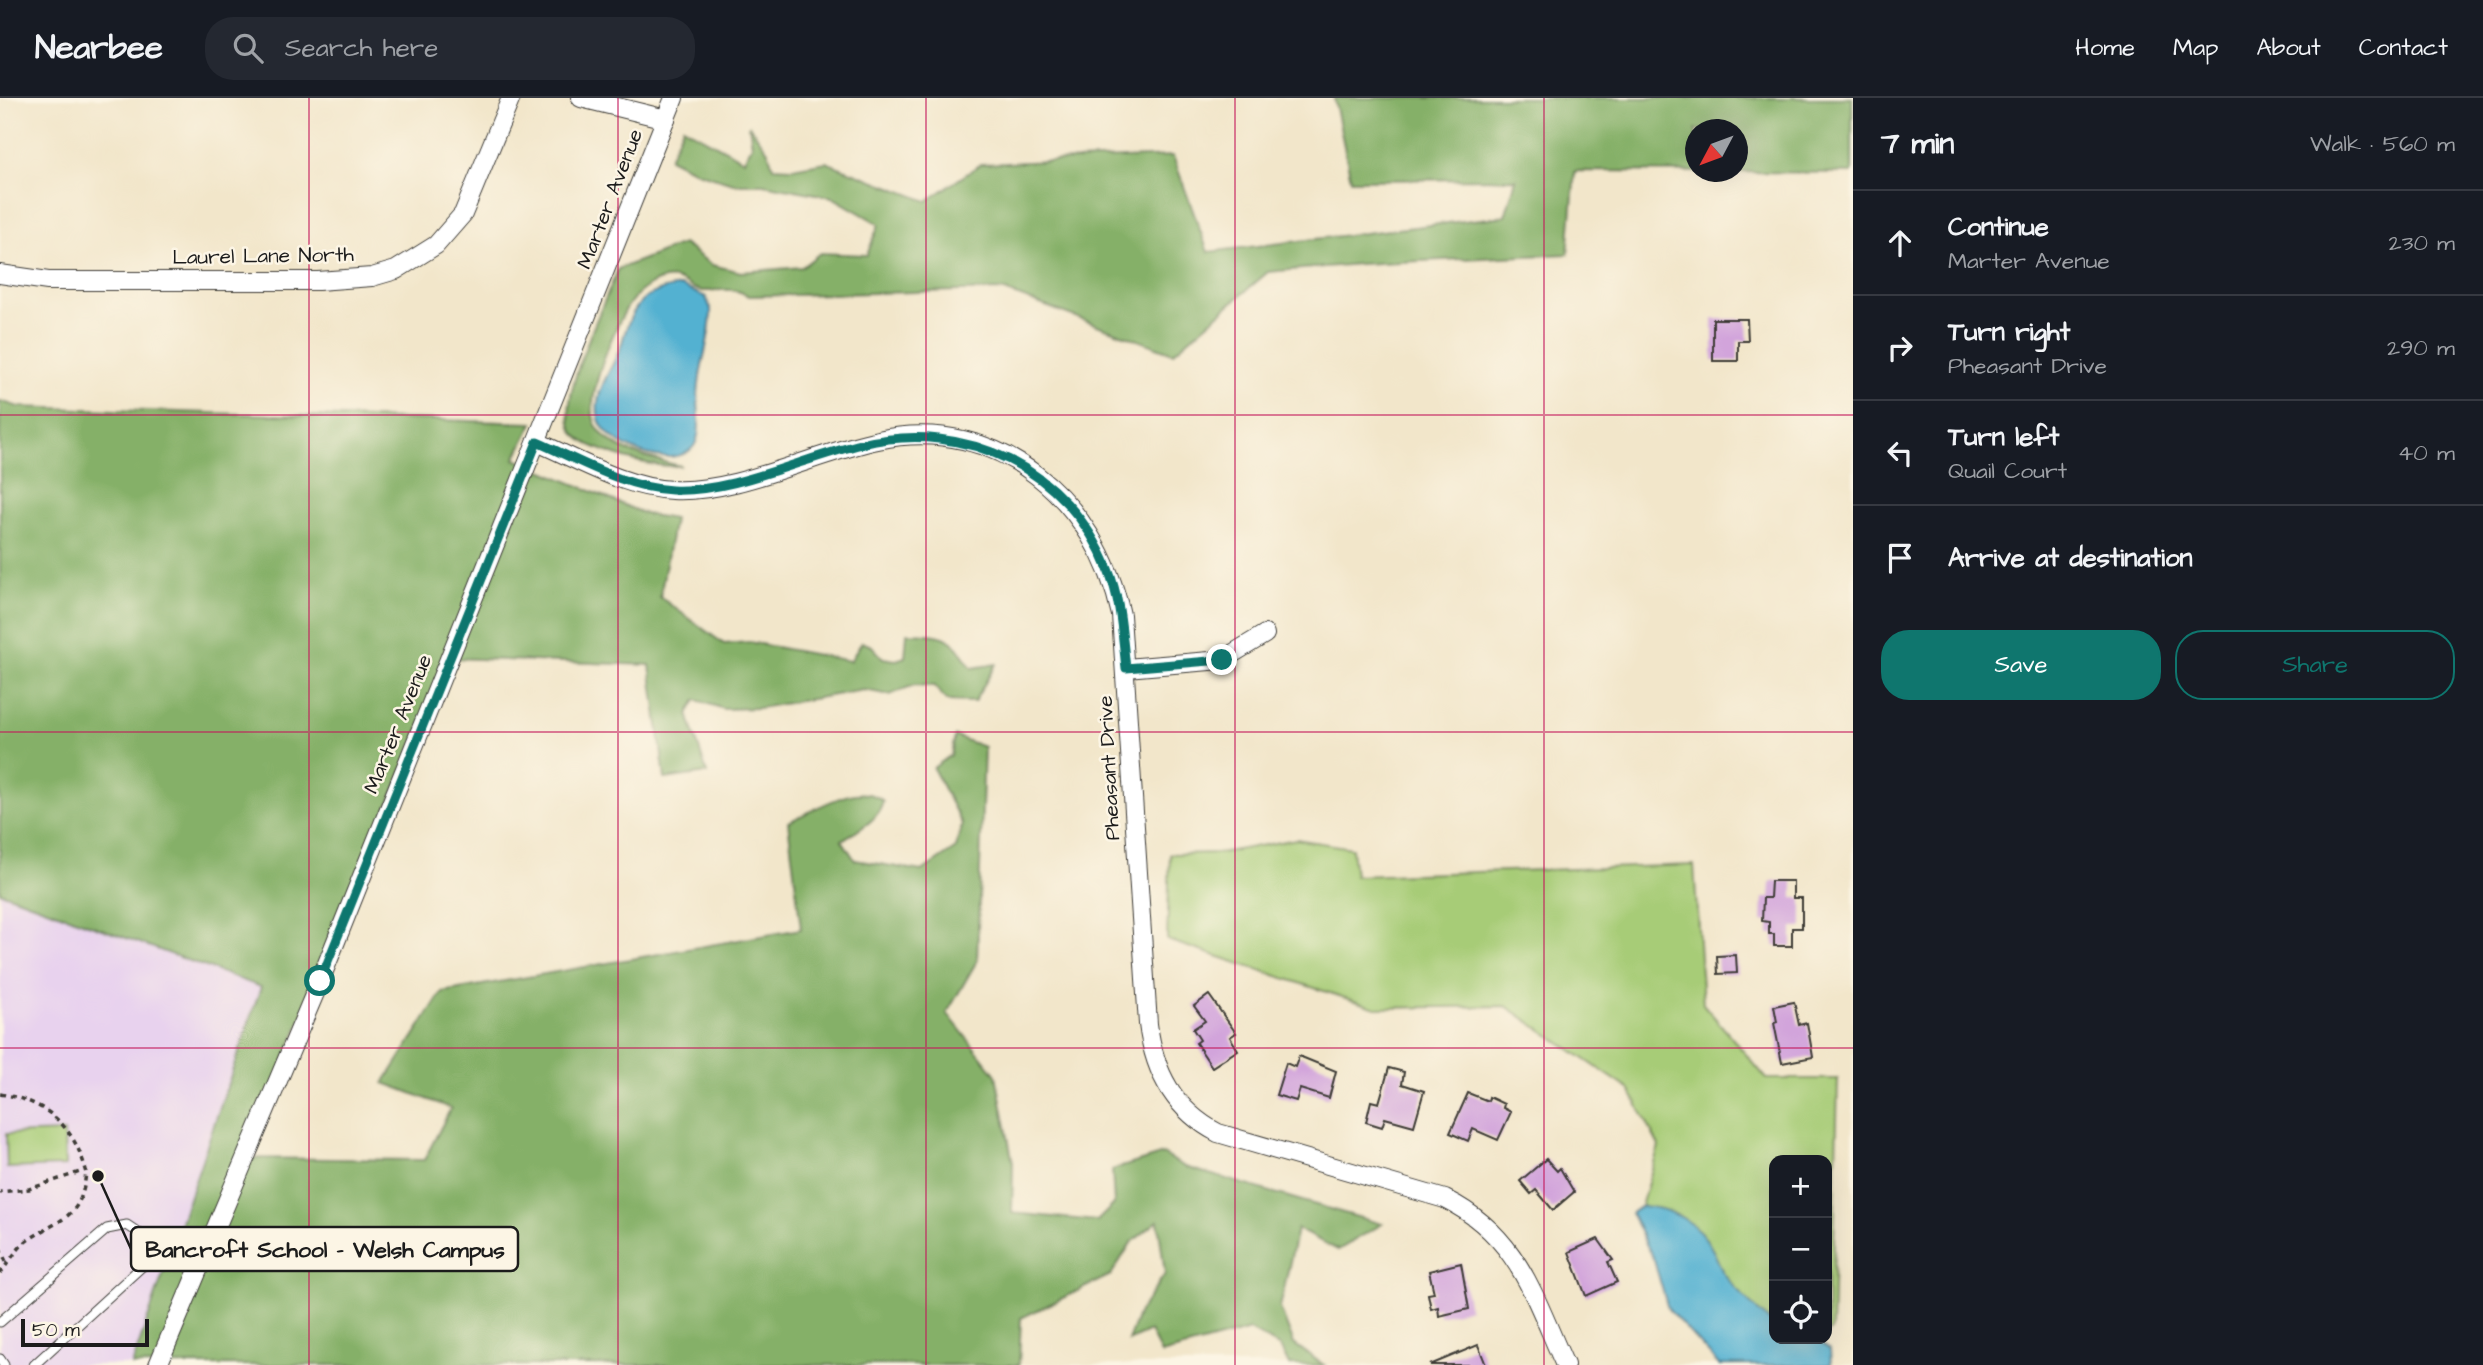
<!DOCTYPE html>
<html lang="en">
<head>
<meta charset="utf-8">
<style>
  body { margin:0; font-family:"Architects Daughter",sans-serif; background:#242831; color:#f1f3f6 }
  .controls { position:absolute; right:21px; bottom:21px; display:grid; overflow:hidden; border-radius:14px; box-shadow:0 7px 28px #0002 }
  .controls button { width:63px; height:63px; display:grid; place-items:center; padding:0; border:0; border-bottom:2px solid #363941; background:#171b24; color:#f1f3f6; font:35px sans-serif }
  .compass { position:absolute; left:1685px; top:21px; width:63px; height:63px; border-radius:50%; background:#171b24; box-shadow:0 7px 28px #0002; rotate:229deg }
  .scale { position:absolute; left:21px; bottom:18px; width:128px; box-sizing:border-box; padding-left:7px; border:4px solid #1c1c1c; border-top:0; font-size:19px; line-height:24px; white-space:nowrap; color:#1c1c1c; -webkit-text-stroke:5px #fcf5e5; paint-order:stroke }
  .stop { position:absolute; width:21px; height:21px; margin:-16px; border:5px solid #0f766e; border-radius:50%; background:#fff }
  .stop.end { background:#0f766e; border-color:#fff; box-shadow:0 2px 7px #0008 }
  .list { margin:0; padding:0; list-style:none }
  h2 { display:flex; justify-content:space-between; align-items:center; height:91px; margin:0; padding:0 28px; font-size:30px }
  h2 small { font-size:23px; font-weight:400; color:#9ea1a6 }
  .list li { display:grid; grid-template-columns:46px 1fr auto; gap:21px; align-items:center; box-sizing:border-box; height:105px; padding:0 28px; border-top:2px solid #363941 }
  .list b { display:block; font-size:26px; white-space:nowrap }
  .list p { margin:0; font-size:23px; white-space:nowrap; color:#9ea1a6 }
  .list em { font-size:23px; font-style:normal; color:#9ea1a6 }
  .actions { display:flex; gap:14px; padding:21px 28px }
  .actions a { flex:1; padding:16px 0; border:2px solid #0f766e; border-radius:28px; text-align:center; font-size:24px; color:#0f766e }
  .actions .main { background:#0f766e; color:#fff }
  .icon { flex:none; width:38px; height:38px; fill:none; stroke:currentColor; stroke-width:2; stroke-linecap:round; stroke-linejoin:round }
  .map { position:relative; flex:none; width:1853px; height:1267px; overflow:hidden }
  header { display:flex; align-items:center; gap:42px; box-sizing:border-box; height:98px; padding:0 35px; background:#171b24; border-bottom:2px solid #363941 }
  header strong { font-size:33px }
  nav { display:flex; gap:38px; margin-inline-start:auto; font-size:24px }
  .search { width:490px; height:63px; background:#242831; display:flex; align-items:center; gap:18px; box-sizing:border-box; padding:0 24px; border-radius:28px; color:#9ea1a6; font-size:26px }
  main { display:flex }
  aside { flex:1; background:#171b24 }
  .map>svg:first-child { display:block }
  .built { fill:#e8d2ee }
  .green { fill:#a7cc77; stroke:#62744a; stroke-width:2 }
  .forest { fill:#85b068; stroke:#506642; stroke-width:2; fill-rule:evenodd }
  .water { fill:#53b1d1; stroke:#386676; stroke-width:2 }
  .building { fill:#d2a4db }
  .lines { fill:none; stroke-linecap:round; stroke-linejoin:round }
  .lane-casing { stroke:#3c3a36; stroke-width:11 }
  .street-casing { stroke:#3c3a36; stroke-width:20 }
  .path { stroke:#3c3a36; stroke-width:3.5; stroke-dasharray:5 5; stroke-linecap:butt }
  .lane { stroke:#fff; stroke-width:9 }
  .street { stroke:#fff; stroke-width:18 }
  .route { stroke:#0f766e; stroke-width:9 }
  .grid { fill:none; stroke:#c2185b; stroke-width:2; stroke-opacity:0.55 }
  .labels { text-anchor:middle; dominant-baseline:central; stroke-width:5; stroke-linejoin:round; paint-order:stroke }
  .street-label { font-size:21px; fill:#1c1c1c; stroke:#fcf5e5 }
  .leader { fill:none; stroke:#1c1c1c; stroke-width:2.5 }
  .callout-dot { fill:#1c1c1c; stroke:#fcf5e5; stroke-width:2.5 }
  .callout { fill:#fcf5e5; stroke:#1c1c1c; stroke-width:2.5 }
  .callout-label { font-size:23px; text-anchor:middle; font-weight:bold; fill:#1c1c1c }
</style>
</head>
<body>
<header>
<strong>Nearbee</strong>
<div class="search"><svg class="icon" aria-label="search" viewBox="0 0 24 24"><circle cx="10" cy="10" r="6"/><path d="M15 15l6 6"/></svg>Search here</div>
<nav><a>Home</a><a>Map</a><a>About</a><a>Contact</a></nav>
</header>
<main>
<div class="map">
<svg width="1853" height="1267" viewBox="0 0 1853 1267">
  <rect width="100%" height="100%" fill="#fcf5e5"/>
  <filter id="ink" filterUnits="userSpaceOnUse"><feTurbulence type="fractalNoise" baseFrequency=".0143" numOctaves="2"/><feDisplacementMap in="SourceGraphic" scale="14" xChannelSelector="R" yChannelSelector="G"/><feConvolveMatrix kernelMatrix="1 2 1 2 8 2 1 2 1" color-interpolation-filters="sRGB"/></filter>
  <filter id="wash" filterUnits="userSpaceOnUse"><feTurbulence type="fractalNoise" baseFrequency=".00686" numOctaves="4" result="noise"/><feDisplacementMap in="SourceGraphic" scale="28" xChannelSelector="R" yChannelSelector="G"/><feGaussianBlur stdDeviation="1.57" result="paint"/><feColorMatrix in="noise" values="0 0 0 0 0 0 0 0 0 0 0 0 0 0 0 0 0 1.4 0 .05"/><feComposite in="paint" operator="in"/></filter>
  <g filter="url(#wash)">
    <rect width="100%" height="100%" fill="#f2e6ca"/>
    <path class="built" d="M0,794L261,889L132,1267H0Z"/>
    <g class="green">
      <path d="M1296,741L1352,750L1355,778L1694,767L1703,906L1767,981H1838L1832,1231L1827,1235V1062H1774V1227C1756,1212 1738,1195 1724,1176C1719,1168 1717,1159 1712,1151C1698,1123 1670,1110 1641,1108L1659,1048L1630,992L1506,908L1376,910L1167,842L1170,756L1221,755Z"/>
      <path d="M64,1034L65,1068L7,1070L6,1036Z"/>
    </g>
    <g class="forest">
      <path d="M1334,0H1852V75L1575,73L1568,156L1359,166L1268,174L1173,255L1002,192L749,198C731,188 721,193 703,193C689,193 682,174 658,183C645,188 633,199 626,211C613,234 583,303 596,327C610,354 654,361 681,368C655,369 631,363 607,354C595,349 582,345 574,335C553,306 606,203 618,171L683,146L712,167L741,174L802,169L820,155L867,157L879,126L832,99L763,86H736L697,74L669,60L683,29L744,62L752,47L749,27L768,53L773,69L792,70L826,64L927,103L981,66L1173,58L1208,154L1505,118L1516,81L1351,82ZM1696,32H1738V74H1696Z"/>
      <path d="M0,303L19,309L533,325L515,361L645,416L674,421L660,499L724,546L749,544L850,563L862,544L872,548L883,560L896,562L905,559L907,535C949,537 948,535 972,570L996,566L974,604L947,603L934,588L914,587L890,597L864,592L759,610L724,611L696,602L688,616L707,675L665,681L650,567L448,560L245,1060L424,1062L451,1010L384,985L442,894L801,831L788,724C814,713 859,681 883,703C878,724 859,731 842,742L855,762L922,773L956,750L962,726L933,670L951,657L955,638L984,649L977,863L947,915L996,977L1013,1065L1012,1115L1097,1123L1114,1106L1112,1072L1163,1056L1185,1069L1382,1126L1338,1152L1297,1131L1280,1210L1294,1246L1324,1267H1289L1280,1249L1250,1232L1161,1256L1150,1233L1128,1243L1139,1214L1165,1176L1158,1123L1131,1145L1111,1177L1021,1220L1019,1267H132L261,889L0,794Z"/>
    </g>
    <g class="water">
      <path d="M681,188L706,199L711,211C712,240 698,269 698,300C698,314 702,336 694,348C676,374 606,349 599,321C591,295 615,268 622,245C631,209 643,192 681,188Z"/>
      <path d="M1641,1108C1670,1110 1698,1123 1712,1151C1717,1159 1719,1168 1724,1176C1738,1195 1756,1212 1774,1227V1241H1815L1830,1252L1831,1267H1719L1668,1211L1654,1162L1631,1115Z"/>
    </g>
    <g id="blocks">
      <g class="building">
        <path d="M1713,221H1747L1748,243H1738V263H1713Z"/>
        <path d="M1771,783H1793V800H1802V830H1792V848H1774V836H1769V824L1762,823L1763,800H1770Z"/>
        <path d="M1736,857L1737,875L1718,876L1717,858Z"/>
        <path d="M1209,897L1236,935L1230,939L1238,952L1212,969L1196,945L1200,942L1193,931L1205,923L1194,908Z"/>
        <path d="M1794,904L1799,927L1807,925L1813,959L1782,965L1774,925L1777,924L1774,908Z"/>
        <path d="M1299,958L1336,973L1329,1000L1300,991L1296,1003L1276,997L1286,965L1295,969Z"/>
        <path d="M1389,970L1404,974L1402,986L1424,993L1414,1028L1385,1020L1382,1029L1366,1024L1371,1003L1379,1005Z"/>
        <path d="M1468,995L1488,1003L1489,999L1504,1006L1503,1010L1511,1014L1498,1042L1473,1031L1468,1043L1450,1035Z"/>
        <path d="M1546,1061L1557,1073L1560,1070L1574,1094L1553,1112L1536,1092L1531,1096L1520,1083Z"/>
        <path d="M1598,1141L1613,1162L1608,1164L1617,1184L1586,1198L1569,1154Z"/>
        <path d="M1461,1165L1469,1211L1439,1218L1438,1209L1431,1211L1428,1196L1434,1195L1429,1173Z"/>
        <path d="M1478,1247L1486,1267H1430Z"/>
      </g>
    </g>
  </g>
  <g filter="url(#ink)">
    <use href="#blocks" fill-opacity="0" stroke="#3c3a36" stroke-width="2"/>
    <g class="lines">
      <defs>
        <g id="lane">
          <path d="M0,1224L107,1131L127,1127L145,1139L149,1162L34,1267"/>
          <path d="M0,1261L4,1267"/>
        </g>
        <g id="street">
          <path d="M581,0L666,21"/>
          <path d="M0,176L48,183H318L372,179L396,172L436,147L463,116L511,0"/>
          <path d="M537,344C579,362 626,390 672,392C735,396 815,355 878,342C1000,316 1097,403 1121,517L1148,926C1154,974 1174,1012 1218,1035L1445,1101C1518,1137 1533,1197 1565,1267"/>
          <path d="M1126,570L1222,562L1265,536"/>
          <path d="M158,1267L320,883L674,0"/>
        </g>
      </defs>
      <use href="#lane" class="lane-casing"/>
      <use href="#street" class="street-casing"/>
      <g class="path">
        <path d="M0,996C46,1003 73,1027 86,1072L29,1091L0,1094"/>
        <path d="M0,1150L7,1166"/>
        <path d="M0,1176C8,1165 18,1149 28,1142C63,1119 83,1120 86,1072"/>
      </g>
      <use href="#lane" class="lane"/>
      <use href="#street" class="street"/>
    </g>
  </g>
  <g class="lines" filter="url(#ink)">
    <path class="route" d="M320,883L537,344C579,362 626,390 672,392C733,395 802,360 862,346C966,321 1068,371 1108,471C1121,503 1122,536 1126,570L1222,562"/>
  </g>
  <path class="grid" d="M309,0V1267M618,0V1267M926,0V1267M1235,0V1267M1544,0V1267M0,317H1853M0,634H1853M0,950H1853"/>
  <g class="labels">
    <g class="street-label">
      <text transform="translate(610 101) rotate(-69)">Marter Avenue</text>
      <text transform="translate(263 158) rotate(-1)">Laurel Lane North</text>
      <text transform="translate(398 626) rotate(-68)">Marter Avenue</text>
      <text transform="translate(1109 670) rotate(-93)">Pheasant Drive</text>
    </g>
  </g>
  <path class="leader" d="M98 1078L131 1151"/>
  <circle class="callout-dot" cx="98" cy="1078" r="7"/>
  <rect class="callout" x="131" y="1129" width="387" height="44" rx="7"/>
  <g class="callout-label">
    <text x="325" y="1159">Bancroft School - Welsh Campus</text>
  </g>
</svg>
<div class="controls">
<button>+</button>
<button>−</button>
<button><svg class="icon" aria-label="locate" viewBox="0 0 24 24"><circle cx="12" cy="12" r="6"/><path d="M12 2v4M12 18v4M2 12h4M18 12h4"/></svg></button>
</div>
<svg class="compass" viewBox="-18 -18 36 36"><path d="M0-13l5 13h-10z" fill="#e53935"/><path d="M0 13l5-13h-10z" fill="#9ea1a6"/></svg>
<div class="scale">50 m</div>
<div class="stop" style="left:320px;top:883px"></div>
<div class="stop end" style="left:1222px;top:562px"></div>
</div>
<aside>
<h2>7 min<small>Walk · 560 m</small></h2>
<ul class="list">
<li><svg class="icon" aria-label="ahead" viewBox="0 0 24 24"><path d="M12 20V5M6 11l6-6 6 6"/></svg><div><b>Continue</b><p>Marter Avenue</p></div><em>230 m</em></li>
<li><svg class="icon" aria-label="right" viewBox="0 0 24 24"><path d="M7 20v-9h11M14 6l5 5-5 5"/></svg><div><b>Turn right</b><p>Pheasant Drive</p></div><em>290 m</em></li>
<li><svg class="icon" aria-label="left" viewBox="0 0 24 24"><path d="M17 20v-9H6M10 6l-5 5 5 5"/></svg><div><b>Turn left</b><p>Quail Court</p></div><em>40 m</em></li>
<li><svg class="icon" aria-label="arrive" viewBox="0 0 24 24"><path d="M6 21V4h12l-3 4 3 4H6"/></svg><div><b>Arrive at destination</b></div></li>
</ul>
<div class="actions"><a class="main">Save</a><a>Share</a></div>
</aside>
</main>
</body>
</html>
